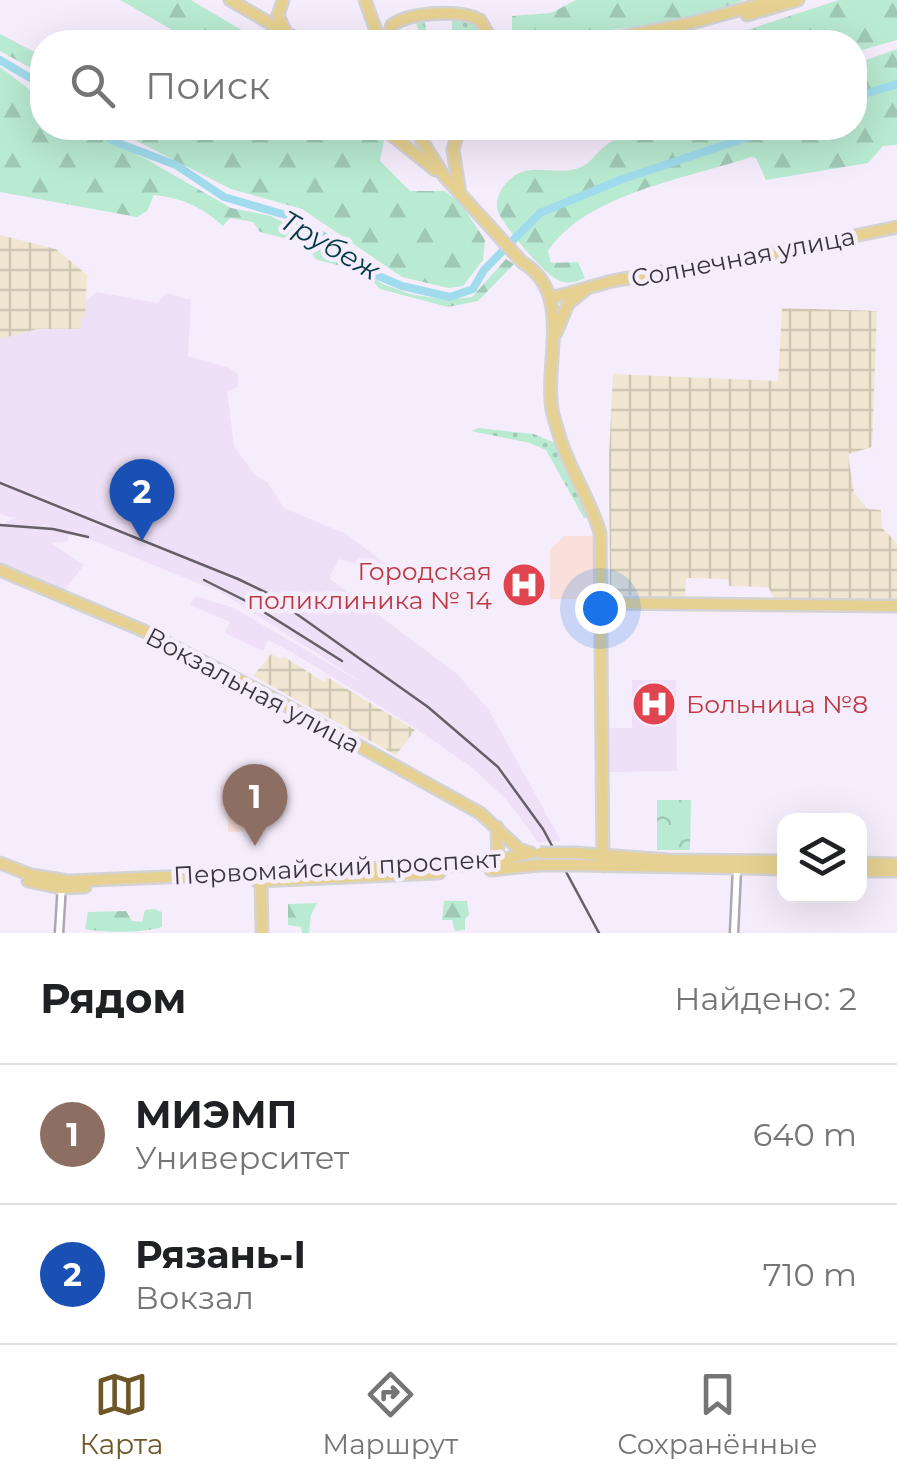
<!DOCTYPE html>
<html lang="ru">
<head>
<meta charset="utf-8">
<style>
  body { margin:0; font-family:Montserrat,sans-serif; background:#f2f2f2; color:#202124 }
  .controls { position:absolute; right:30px; bottom:30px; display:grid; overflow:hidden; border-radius:20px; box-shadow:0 10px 40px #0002 }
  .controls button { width:90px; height:90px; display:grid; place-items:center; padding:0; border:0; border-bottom:2px solid #e0e0e0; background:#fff; color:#202124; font:50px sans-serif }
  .you { position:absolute; left:600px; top:608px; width:35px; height:35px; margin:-25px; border:8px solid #fff; border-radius:50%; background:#1a73e8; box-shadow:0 0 0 15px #1a73e833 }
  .badge { display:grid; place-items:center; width:65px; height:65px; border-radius:50%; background:#6f5627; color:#fff; font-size:32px; font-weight:700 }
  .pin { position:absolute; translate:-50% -82px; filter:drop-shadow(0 2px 5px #0008) }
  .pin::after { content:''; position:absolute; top:52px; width:35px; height:30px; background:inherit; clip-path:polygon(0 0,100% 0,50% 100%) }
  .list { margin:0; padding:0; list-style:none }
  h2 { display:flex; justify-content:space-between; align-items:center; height:130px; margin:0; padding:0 40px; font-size:42px }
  h2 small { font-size:32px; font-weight:400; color:#757577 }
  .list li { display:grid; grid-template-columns:65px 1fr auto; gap:30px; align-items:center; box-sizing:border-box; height:140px; padding:0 40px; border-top:2px solid #e0e0e0 }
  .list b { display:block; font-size:38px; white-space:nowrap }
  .list p { margin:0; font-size:32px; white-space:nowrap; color:#757577 }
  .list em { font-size:32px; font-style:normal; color:#757577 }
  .icon { flex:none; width:55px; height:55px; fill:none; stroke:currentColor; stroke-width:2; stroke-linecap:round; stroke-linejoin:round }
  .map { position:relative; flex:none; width:897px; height:933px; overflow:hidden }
  .search { position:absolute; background:#fff; box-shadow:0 10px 40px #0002; left:30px; right:30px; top:30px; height:110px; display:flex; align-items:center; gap:25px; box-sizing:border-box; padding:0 35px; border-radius:40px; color:#757577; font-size:38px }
  .sheet { height:410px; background:#fff }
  nav { display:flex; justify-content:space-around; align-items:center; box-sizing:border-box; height:140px; border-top:2px solid #e0e0e0; background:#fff; font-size:28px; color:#757577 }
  nav a { display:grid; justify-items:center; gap:5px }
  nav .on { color:#6f5627 }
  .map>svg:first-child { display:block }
  .built { fill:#eee0f6 }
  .industrial { fill:url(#industrial-grid) }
  .education { fill:#fae0da }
  .grass { fill:url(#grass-dots) }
  .forest { fill:url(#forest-firs) }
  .park { fill:url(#park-crowns) }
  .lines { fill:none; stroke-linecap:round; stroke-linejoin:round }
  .river { stroke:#a0dced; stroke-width:8 }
  .minor-casing { stroke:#afa6b5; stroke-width:11 }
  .major-casing { stroke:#d4d3d4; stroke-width:15 }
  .minor { stroke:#fff; stroke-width:6 }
  .major { stroke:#e7d192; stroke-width:10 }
  .rail { stroke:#656068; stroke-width:2.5 }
  .major-bridge-casing { stroke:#d4d3d4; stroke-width:15; stroke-linecap:butt }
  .major-bridge { stroke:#e7d192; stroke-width:10 }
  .labels { text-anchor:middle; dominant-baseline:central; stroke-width:9; stroke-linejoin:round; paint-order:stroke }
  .street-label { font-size:25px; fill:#3a363c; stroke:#f6edfc }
  .health-label { font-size:25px; fill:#be3a42; stroke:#f6edfc; text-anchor:end }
  .water-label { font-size:28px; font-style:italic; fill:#023b47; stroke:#f6edfc }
</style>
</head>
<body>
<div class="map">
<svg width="897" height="933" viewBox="0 0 897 933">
  <defs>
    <pattern id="industrial-grid" width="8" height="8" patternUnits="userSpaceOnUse" patternTransform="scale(2.5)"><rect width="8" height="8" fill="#f0e6d1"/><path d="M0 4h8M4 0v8" fill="none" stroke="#cfc6b4"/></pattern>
    <pattern id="grass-dots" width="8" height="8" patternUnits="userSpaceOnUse" patternTransform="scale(2.5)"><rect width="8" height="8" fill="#b9ead2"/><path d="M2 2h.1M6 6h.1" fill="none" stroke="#a0c9b5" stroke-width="1.8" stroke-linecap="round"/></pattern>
    <pattern id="forest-firs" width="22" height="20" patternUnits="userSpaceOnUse" patternTransform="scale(2.5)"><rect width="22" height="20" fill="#b9ead2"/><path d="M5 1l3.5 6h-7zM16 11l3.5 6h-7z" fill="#a0c9b5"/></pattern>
    <pattern id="park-crowns" width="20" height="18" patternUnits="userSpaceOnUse" patternTransform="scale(2.5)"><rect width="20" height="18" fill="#b9ead2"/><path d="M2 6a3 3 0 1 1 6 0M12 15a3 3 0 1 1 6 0" fill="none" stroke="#a0c9b5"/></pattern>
  </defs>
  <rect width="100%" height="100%" fill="#f6edfc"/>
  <g class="built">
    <path d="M96,292L158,303L166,293L191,300L188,356L229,368L238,374V387L227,391L234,446L254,474L268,483L284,508L346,534L385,563L389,574L339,559L329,578L457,674L489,710L561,841L538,842L506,799L470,766L412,726L288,650L268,640L263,651L225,633L230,622L190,605L195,596L234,608L371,688L222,593L77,534L68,536V541L51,543L84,565L63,593L0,565V526L14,518L0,514V339L37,329L80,328L86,301Z"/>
    <path d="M632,680H676L677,771L609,772L608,728H632Z"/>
  </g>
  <g class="industrial">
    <path d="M0,235L56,249L87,275L85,317H82L81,329H37L0,339Z"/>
    <path d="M782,308L877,311L872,447L848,454L854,493L868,509L881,510L882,528L897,543V599L774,598L768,587L729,586L728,579L686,578L685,597L610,595L609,457L613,374L778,381Z"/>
    <path d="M271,654L281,659L283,656L324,682L327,677L415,730L396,755L253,676Z"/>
  </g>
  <g class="education">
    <path d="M564,536H596V599H550V550Z"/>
    <path d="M260,780L265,831L228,832V809L221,806V785Z"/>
  </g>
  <g class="grass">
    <path d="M415,20L424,21L427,32L452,31V20L480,25L481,40L476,42H423Z"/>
    <path d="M478,428L534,434L555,443L562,465L592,518H584L546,450L530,443L471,431Z"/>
  </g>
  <g class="forest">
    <path d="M120,0H191L262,42H193Z"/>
    <path d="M576,0H744C727,6 710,13 692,17C665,23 529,44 512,36V16L551,13Z"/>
    <path d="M839,0H897V40L855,52L854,42H710Z"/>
    <path d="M0,34L42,56V74L0,51Z"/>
    <path d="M897,49V145L883,146L868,163L766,180L756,158L751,157C689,178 587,193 548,251L551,263L578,262L585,278C575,283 566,285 556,279C543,272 499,222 497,208C496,201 499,193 503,187C526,156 554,179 581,167C592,162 595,154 604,147C617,135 637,131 654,128H854L855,64Z"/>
    <path d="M0,67L42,99V128H78L144,158L231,208L271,216L313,238L383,284L410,294L447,300L472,297L506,259L514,264L478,301L448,307L380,289L372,280L348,268L315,259L308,244L260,232L253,222L230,218L223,226C202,207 182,198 154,195L147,211L137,217L0,192Z"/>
    <path d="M111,128H147L166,136L178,128H300L333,136C355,125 364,127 384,140L380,161L410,191H445L461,204L485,240L483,260L463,286L448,288L402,277L302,209L231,189Z"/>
    <path d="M444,901H467L469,915L465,919V930L455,931L452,920H442Z"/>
    <path d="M317,903L311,915L309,933H302L301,927L288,925V904Z"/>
    <path d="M154,909L162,912V927C142,933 105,933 85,929L88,912L126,911L132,921L142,922L145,910Z"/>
  </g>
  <path class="park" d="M657,800H691L690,850H657Z"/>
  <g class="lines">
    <g class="river">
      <path d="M0,60L42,85"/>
      <path d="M854,97L897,84"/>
      <path d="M90,128L118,143L176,165L224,197L289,216L327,238L376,275L402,286L450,297L473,289L484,270L540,213L620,180L775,128"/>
    </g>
    <defs>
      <g id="minor">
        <path d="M59,933L62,884"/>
        <path d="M734,933L737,869"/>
      </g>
      <g id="major">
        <path d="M230,0L302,42"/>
        <path d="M283,0L278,15L287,35"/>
        <path d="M365,0L380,42"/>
        <path d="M747,15L798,0"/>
        <path d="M272,35L280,42"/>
        <path d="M386,42L392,25C411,12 460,9 480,20L488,34L486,42"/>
        <path d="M594,42L691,23L776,0"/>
        <path d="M383,128L435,170"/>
        <path d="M414,128L444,176L522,262C571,291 547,354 551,400C551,411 555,421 558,431C567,467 590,497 600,533L603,866"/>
        <path d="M459,128L453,150L460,194"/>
        <path d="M551,298L612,281L768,254L897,227"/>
        <path d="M556,333L568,304L585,290"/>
        <path d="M0,570L144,631L269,696L480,813L519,849L531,853"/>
        <path d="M600,603L897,606"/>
        <path d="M497,827L498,865"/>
        <path d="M576,853L669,860L784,861"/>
        <path d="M0,863L31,875L68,881L485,864L529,853"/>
        <path d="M860,863L897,864"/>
        <path d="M575,865L784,869"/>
        <path d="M491,870L540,865"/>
        <path d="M860,871H897"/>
        <path d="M261,877L262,933"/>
        <path d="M28,881L61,888L85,887"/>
        <path d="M257,881L439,873"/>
      </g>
    </defs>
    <use href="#minor" class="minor-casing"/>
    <use href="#major" class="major-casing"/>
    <use href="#minor" class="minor"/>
    <use href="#major" class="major"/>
    <g class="rail">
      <path d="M0,483L238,579L267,593L428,707L498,767L543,829L599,933"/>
      <path d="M0,525L53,529L88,537"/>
      <path d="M204,580L248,602L342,661"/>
    </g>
    <defs>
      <g id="major-bridge">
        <path d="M540,853H576"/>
        <path d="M540,865H575"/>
      </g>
    </defs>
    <use href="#major-bridge" class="major-bridge-casing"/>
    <use href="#major-bridge" class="major-bridge"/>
  </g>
  <defs>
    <symbol id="hospital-disc" viewBox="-11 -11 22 22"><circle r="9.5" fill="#e0444e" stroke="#f6edfc"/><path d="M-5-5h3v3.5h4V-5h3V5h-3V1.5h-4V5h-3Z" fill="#fff"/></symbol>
  </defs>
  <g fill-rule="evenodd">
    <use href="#hospital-disc" x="499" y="560" width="50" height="50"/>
    <use href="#hospital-disc" x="629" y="679" width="50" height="50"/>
  </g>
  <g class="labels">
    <g class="street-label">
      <text transform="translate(743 257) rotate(-11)">Солнечная улица</text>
      <text transform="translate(253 690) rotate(28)">Вокзальная улица</text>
      <text transform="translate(337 867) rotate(-3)">Первомайский проспект</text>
    </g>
    <g class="health-label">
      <text x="492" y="571">Городская<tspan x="492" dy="29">поликлиника № 14</tspan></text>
      <text x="686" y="704" text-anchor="start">Больница №8</text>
    </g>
    <g class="water-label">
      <text transform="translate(330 245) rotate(30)">Трубеж</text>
    </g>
  </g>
</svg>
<div class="controls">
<button><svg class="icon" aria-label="layers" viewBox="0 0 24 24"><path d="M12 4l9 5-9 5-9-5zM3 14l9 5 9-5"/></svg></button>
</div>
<div class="you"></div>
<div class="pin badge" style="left:255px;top:846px;background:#8d6e63">1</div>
<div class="pin badge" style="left:142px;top:541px;background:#1a4fb4">2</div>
<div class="search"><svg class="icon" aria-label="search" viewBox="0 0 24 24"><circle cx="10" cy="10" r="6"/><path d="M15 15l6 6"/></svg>Поиск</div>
</div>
<section class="sheet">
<h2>Рядом<small>Найдено: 2</small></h2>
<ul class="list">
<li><span class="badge" style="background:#8d6e63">1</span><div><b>МИЭМП</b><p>Университет</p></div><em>640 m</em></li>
<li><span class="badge" style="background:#1a4fb4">2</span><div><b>Рязань-I</b><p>Вокзал</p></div><em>710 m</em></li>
</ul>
</section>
<nav>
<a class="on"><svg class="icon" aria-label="map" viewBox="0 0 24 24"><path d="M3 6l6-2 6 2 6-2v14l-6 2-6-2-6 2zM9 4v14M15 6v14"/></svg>Карта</a>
<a><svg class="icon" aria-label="directions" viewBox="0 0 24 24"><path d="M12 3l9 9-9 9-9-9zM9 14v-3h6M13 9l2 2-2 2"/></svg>Маршрут</a>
<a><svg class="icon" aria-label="saved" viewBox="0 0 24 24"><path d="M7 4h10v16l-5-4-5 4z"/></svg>Сохранённые</a>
</nav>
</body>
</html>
